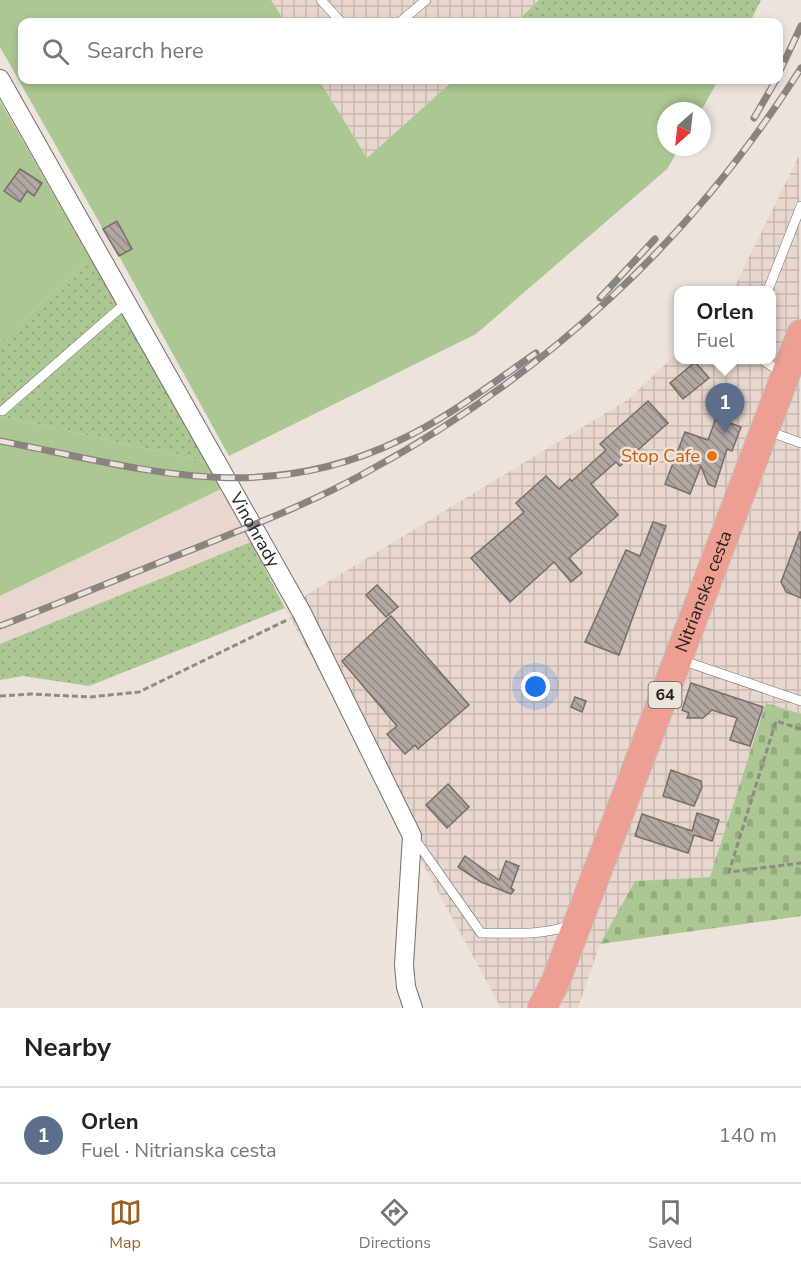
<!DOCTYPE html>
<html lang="en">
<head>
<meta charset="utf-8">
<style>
  body { margin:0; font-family:"Nunito Sans",sans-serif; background:#f6f6f6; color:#222 }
  .compass { position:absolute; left:657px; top:102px; width:54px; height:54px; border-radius:50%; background:#fff; box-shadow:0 3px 9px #0003; rotate:207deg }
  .you { position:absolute; left:536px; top:687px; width:21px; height:21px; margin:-15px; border:4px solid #fff; border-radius:50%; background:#1a73e8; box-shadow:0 0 0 9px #1a73e833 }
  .badge { display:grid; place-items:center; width:39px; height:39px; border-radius:50%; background:#9b5e22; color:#fff; font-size:20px; font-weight:700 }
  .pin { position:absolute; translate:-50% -50px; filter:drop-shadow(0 2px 3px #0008) }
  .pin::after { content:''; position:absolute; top:32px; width:21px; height:18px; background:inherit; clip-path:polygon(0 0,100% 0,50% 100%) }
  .popup { position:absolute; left:674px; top:286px; width:102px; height:78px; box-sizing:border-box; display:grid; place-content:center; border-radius:12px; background:#fff; filter:drop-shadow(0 2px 4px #0005); font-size:20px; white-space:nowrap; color:#767676 }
  .popup b { font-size:22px; color:#222 }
  .popup::after { content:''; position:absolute; left:50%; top:100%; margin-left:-12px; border:12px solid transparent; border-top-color:#fff }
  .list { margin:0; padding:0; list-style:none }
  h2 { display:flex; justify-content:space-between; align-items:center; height:78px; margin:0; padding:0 24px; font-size:26px }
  h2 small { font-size:20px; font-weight:400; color:#767676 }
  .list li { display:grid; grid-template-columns:39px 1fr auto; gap:18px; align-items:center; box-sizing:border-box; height:96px; padding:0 24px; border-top:2px solid #e0e0e0 }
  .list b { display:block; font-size:22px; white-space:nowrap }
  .list p { margin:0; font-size:20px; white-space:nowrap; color:#767676 }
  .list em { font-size:20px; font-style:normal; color:#767676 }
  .icon { flex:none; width:33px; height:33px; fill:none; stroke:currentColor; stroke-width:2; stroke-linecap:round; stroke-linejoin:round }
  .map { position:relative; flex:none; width:801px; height:1008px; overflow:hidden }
  .search { position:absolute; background:#fff; box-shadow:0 3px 9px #0003; left:18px; right:18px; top:18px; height:66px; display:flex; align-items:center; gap:15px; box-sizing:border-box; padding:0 21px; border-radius:12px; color:#767676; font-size:22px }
  .sheet { height:174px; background:#fff }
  nav { display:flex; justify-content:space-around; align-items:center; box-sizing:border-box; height:84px; border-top:2px solid #e0e0e0; background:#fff; font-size:16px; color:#767676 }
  nav a { display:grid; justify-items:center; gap:3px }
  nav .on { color:#9b5e22 }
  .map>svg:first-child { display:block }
  .built { fill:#e7d7cd }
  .industrial { fill:url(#industrial-grid) }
  .green { fill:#abc893 }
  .cemetery { fill:url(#cemetery-stones) }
  .garden { fill:url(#garden-dots) }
  .building { fill:url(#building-back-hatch); stroke:#776e69; stroke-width:1.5 }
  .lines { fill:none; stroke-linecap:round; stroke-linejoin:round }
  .service-casing { stroke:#766d68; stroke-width:10 }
  .minor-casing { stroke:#766d68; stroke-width:20 }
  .primary-casing { stroke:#c2c1c0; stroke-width:30 }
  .path { stroke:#908a86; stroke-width:3; stroke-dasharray:6 3; stroke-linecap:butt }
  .service { stroke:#fff; stroke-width:9 }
  .minor { stroke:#fff; stroke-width:18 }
  .primary { stroke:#eda092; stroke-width:28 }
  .rail-casing { stroke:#8a8480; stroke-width:7 }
  .rail { stroke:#ece3dd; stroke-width:4.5; stroke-dasharray:14; stroke-linecap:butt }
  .food-dot { fill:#e8710a; stroke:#ece3dd; stroke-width:2 }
  .labels { text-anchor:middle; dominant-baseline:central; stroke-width:5; stroke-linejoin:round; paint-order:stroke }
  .shield { fill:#ece3dd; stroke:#605b58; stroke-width:1.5 }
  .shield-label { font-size:16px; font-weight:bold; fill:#24211f }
  .food-label { font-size:18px; fill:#c56008; stroke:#ece3dd; text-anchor:end }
  .street-label { font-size:18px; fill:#24211f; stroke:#ece3dd }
</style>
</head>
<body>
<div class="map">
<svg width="801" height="1008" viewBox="0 0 801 1008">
  <defs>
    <pattern id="industrial-grid" width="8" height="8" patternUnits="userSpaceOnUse" patternTransform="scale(1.5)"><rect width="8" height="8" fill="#e7d7cd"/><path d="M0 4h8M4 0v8" fill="none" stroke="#c6b8b0"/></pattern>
    <pattern id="cemetery-stones" width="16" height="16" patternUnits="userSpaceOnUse" patternTransform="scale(1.5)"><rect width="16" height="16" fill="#abc893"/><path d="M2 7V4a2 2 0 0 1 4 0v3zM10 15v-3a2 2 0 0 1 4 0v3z" fill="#93ac7e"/></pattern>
    <pattern id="garden-dots" width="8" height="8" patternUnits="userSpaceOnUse" patternTransform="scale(1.5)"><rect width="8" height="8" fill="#abc893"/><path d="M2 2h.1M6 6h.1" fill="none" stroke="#93ac7e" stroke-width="1.8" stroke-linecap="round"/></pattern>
    <pattern id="building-back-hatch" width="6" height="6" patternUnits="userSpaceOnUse" patternTransform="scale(1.5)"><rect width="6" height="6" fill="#b1a8a3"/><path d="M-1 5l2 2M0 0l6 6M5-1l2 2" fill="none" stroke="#908884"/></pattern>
  </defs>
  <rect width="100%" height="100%" fill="#ece3dd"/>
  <path class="built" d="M223,488L251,542L0,644V596Z"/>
  <g class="industrial">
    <path d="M271,0H539L516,22H285Z"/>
    <path d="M319,80H454L367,158Z"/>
    <path d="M799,156L801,714L766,704L710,877L635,881L600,944L578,1008H501L285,608L629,399L678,352V360H771V290H733Z"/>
  </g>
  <g class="green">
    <path d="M0,0H271L285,22H22V80H319L367,158L454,80H699L716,84L701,111H666V147H680L667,169L476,334L229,456L119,256L132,248L117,221L103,229L0,47Z"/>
    <path d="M0,101L90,258L0,342Z"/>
    <path d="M0,416L208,462L223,488L0,596Z"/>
  </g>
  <path class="cemetery" d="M766,703L801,714V916L600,944L635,881L710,877Z"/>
  <g class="garden">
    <path d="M539,0H761L750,22H516Z"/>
    <path d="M90,258L208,462L0,416V342Z"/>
    <path d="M251,542L285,608L89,686L23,676L0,680V644Z"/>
  </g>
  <g class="building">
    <path d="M20,169L42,183L34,196L27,191L20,202L4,191Z"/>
    <path d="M117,221L132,249L119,256L103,229Z"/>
    <path d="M695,362L709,378L683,399L670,383Z"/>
    <path d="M648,401L668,423L620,466L616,462L591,484L618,515L569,558L582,573L571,582L554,562L510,602L471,558L524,512L516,503L546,476L559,489L570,479L572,481L606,450L600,444Z"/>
    <path d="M716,418L741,427L732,451L727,449L715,487L708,484L701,466L690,494L665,484L685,432L708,440Z"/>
    <path d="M653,522L666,526L619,655L585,642L626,550L640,556Z"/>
    <path d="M800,532H801V598L786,592L781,582Z"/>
    <path d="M377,585L398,607L386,617L366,595Z"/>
    <path d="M391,616L469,705L418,749L415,745L405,754L387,734L397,726L342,661Z"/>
    <path d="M691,683L763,707L750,746L730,740L737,718L712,710L703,718H687L689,713L682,710Z"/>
    <path d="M575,697L586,701L582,712L571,707Z"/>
    <path d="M671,770L701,781L702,787L694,806L663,796Z"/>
    <path d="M448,784L469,807L447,828L426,805Z"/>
    <path d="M697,813L719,820L712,841L694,835L688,853L635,836L642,814L692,831Z"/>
    <path d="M465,856L499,880L506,861L519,866L511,888L514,890L511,894L481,882L458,867Z"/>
  </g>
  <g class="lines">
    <defs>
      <g id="service">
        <path d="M321,0L341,22"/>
        <path d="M400,22L426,0"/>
        <path d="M768,290L801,206"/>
        <path d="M763,360L783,374"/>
        <path d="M2,411L126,303"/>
        <path d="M768,431L801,443"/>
        <path d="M681,660L801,701"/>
        <path d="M414,838L481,933C511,933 542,936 571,925"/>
      </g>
      <g id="minor">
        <path id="s1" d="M0,79L302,613L412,836L404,965L406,987L413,1008"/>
      </g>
      <g id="primary">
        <path id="s2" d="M542,1008L555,983L801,334"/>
      </g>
    </defs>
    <use href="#service" class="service-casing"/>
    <use href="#minor" class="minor-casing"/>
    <use href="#primary" class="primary-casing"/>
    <g class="path">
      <path d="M0,696L32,694L90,697L139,692L289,619"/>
      <path d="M801,729L776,721L729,872L801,863"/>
    </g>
    <use href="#service" class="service"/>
    <use href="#minor" class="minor"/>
    <use href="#primary" class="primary"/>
    <defs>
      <g id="rail">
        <path d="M778,75L801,26"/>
        <path d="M754,118L776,80"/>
        <path d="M600,298L655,239"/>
        <path d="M0,441C142,468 257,508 398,441C448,418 491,384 536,353"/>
        <path d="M0,626C65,601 130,574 196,548C253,525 311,503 365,473C543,377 693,240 801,68"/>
      </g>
    </defs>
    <use href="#rail" class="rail-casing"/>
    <use href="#rail" class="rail"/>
  </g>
  <circle class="food-dot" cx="712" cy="456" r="6"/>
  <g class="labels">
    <rect class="shield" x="648.5" y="682" width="33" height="26" rx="4.5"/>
    <g class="shield-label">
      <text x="665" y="695">64</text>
    </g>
    <g class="food-label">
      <text x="700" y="456">Stop Cafe</text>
    </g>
    <g class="street-label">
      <text stroke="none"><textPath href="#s1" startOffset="518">Vinohrady</textPath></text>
      <text stroke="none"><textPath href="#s2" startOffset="447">Nitrianska cesta</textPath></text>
    </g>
  </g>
</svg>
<svg class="compass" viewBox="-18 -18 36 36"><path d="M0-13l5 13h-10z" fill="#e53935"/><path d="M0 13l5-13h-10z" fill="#767676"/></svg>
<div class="you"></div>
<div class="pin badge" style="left:725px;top:433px;background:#5c6f8a">1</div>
<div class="popup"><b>Orlen</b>Fuel</div>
<div class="search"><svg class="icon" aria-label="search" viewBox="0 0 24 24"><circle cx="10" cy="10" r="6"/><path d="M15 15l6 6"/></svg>Search here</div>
</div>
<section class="sheet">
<h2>Nearby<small></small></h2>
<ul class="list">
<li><span class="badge" style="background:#5c6f8a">1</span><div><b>Orlen</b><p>Fuel · Nitrianska cesta</p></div><em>140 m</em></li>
</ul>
</section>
<nav>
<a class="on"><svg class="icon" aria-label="map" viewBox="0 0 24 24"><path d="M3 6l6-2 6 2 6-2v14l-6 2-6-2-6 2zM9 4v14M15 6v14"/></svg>Map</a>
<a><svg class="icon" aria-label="directions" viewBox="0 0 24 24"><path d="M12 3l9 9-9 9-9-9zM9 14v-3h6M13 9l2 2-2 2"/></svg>Directions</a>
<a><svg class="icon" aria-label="saved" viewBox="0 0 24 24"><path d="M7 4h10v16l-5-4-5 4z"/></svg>Saved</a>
</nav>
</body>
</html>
